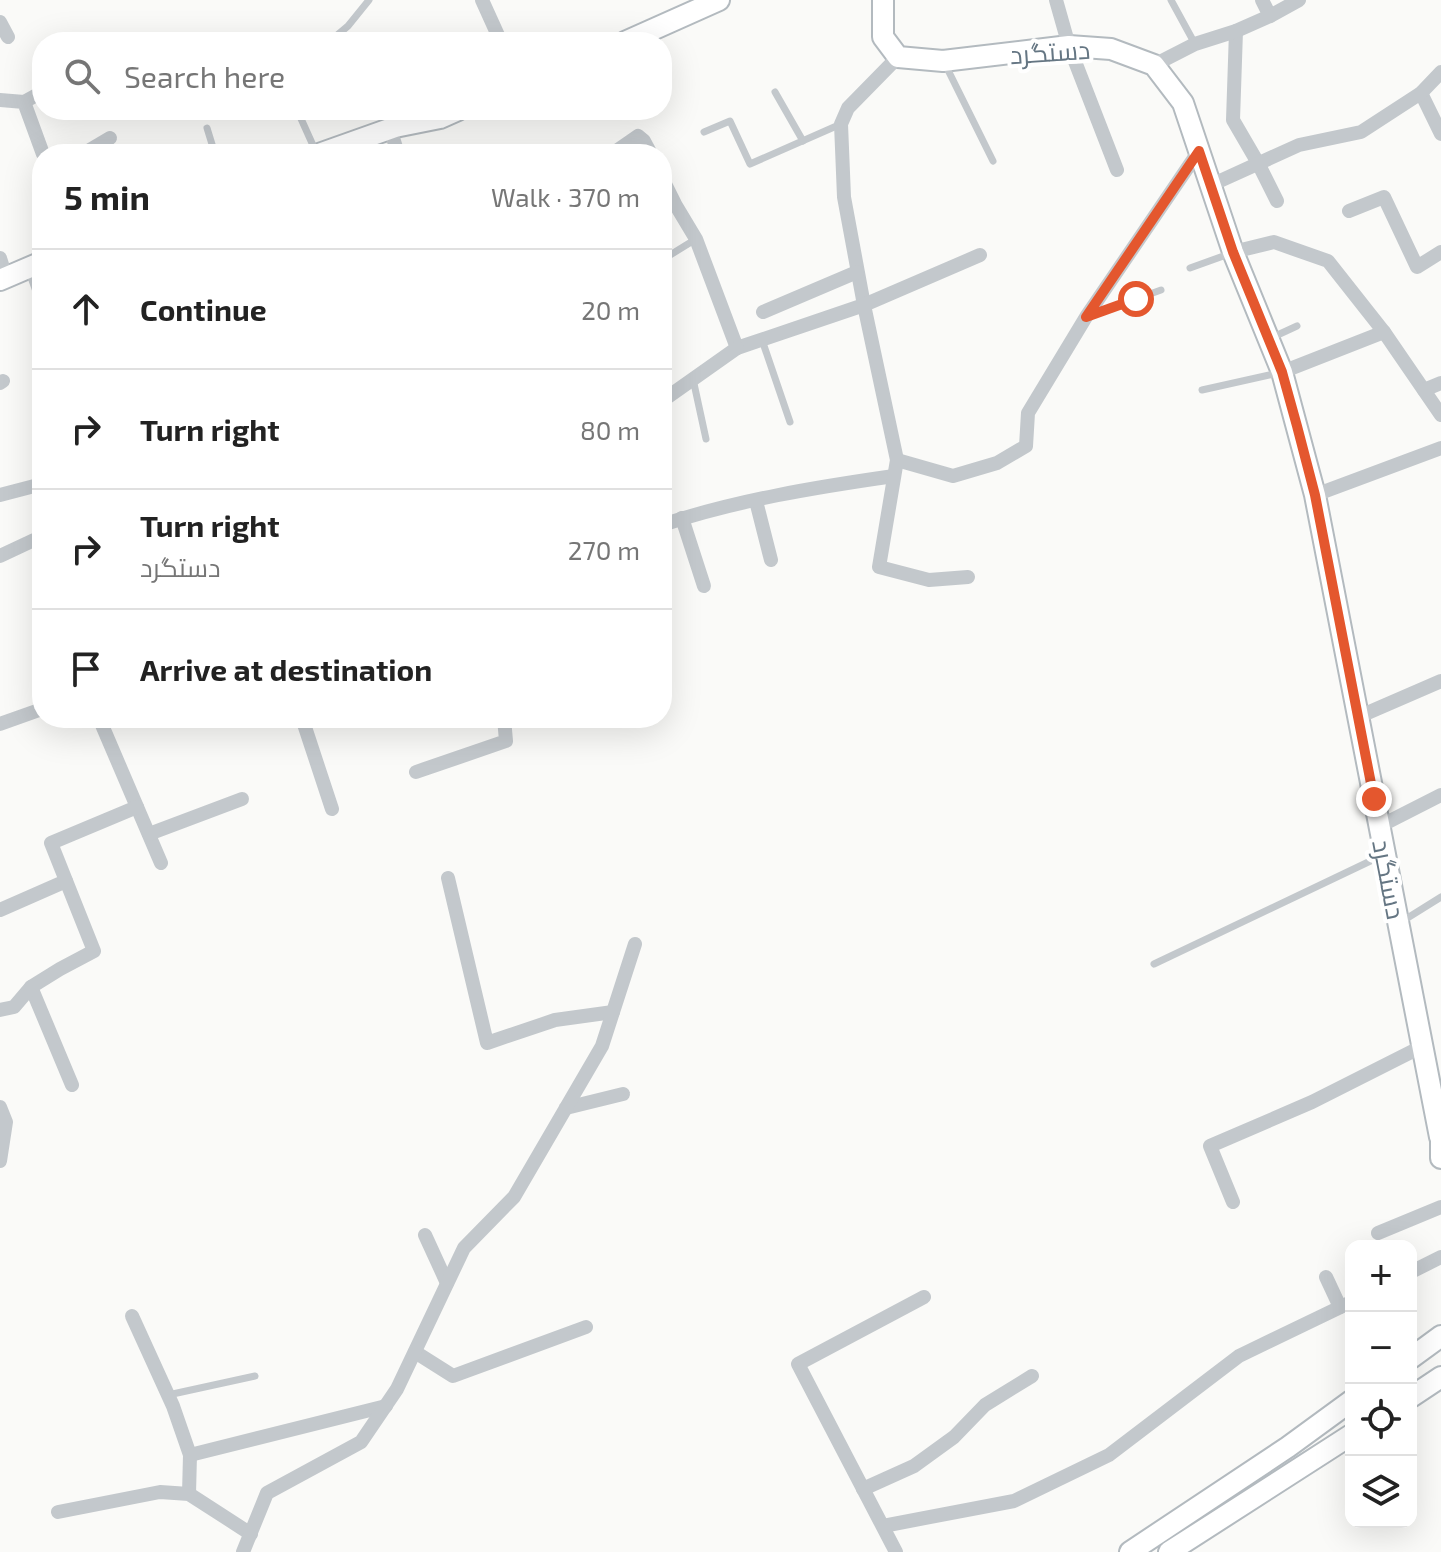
<!DOCTYPE html>
<html lang="en">
<head>
<meta charset="utf-8">
<style>
  body { margin:0; font-family:"Exo 2",Cairo,sans-serif; background:#f6f6f6; color:#222 }
  .controls { position:absolute; right:24px; bottom:24px; display:grid; overflow:hidden; border-radius:16px; box-shadow:0 8px 32px #0002 }
  .controls button { width:72px; height:72px; display:grid; place-items:center; padding:0; border:0; border-bottom:2px solid #e0e0e0; background:#fff; color:#222; font:40px sans-serif }
  .stop { position:absolute; width:24px; height:24px; margin:-18px; border:6px solid #e4572e; border-radius:50%; background:#fff }
  .stop.end { background:#e4572e; border-color:#fff; box-shadow:0 2px 8px #0008 }
  .list { margin:0; padding:0; list-style:none }
  h2 { display:flex; justify-content:space-between; align-items:center; height:104px; margin:0; padding:0 32px; font-size:34px }
  h2 small { font-size:26px; font-weight:400; color:#767676 }
  .list li { display:grid; grid-template-columns:52px 1fr auto; gap:24px; align-items:center; box-sizing:border-box; height:120px; padding:0 32px; border-top:2px solid #e0e0e0 }
  .list b { display:block; font-size:30px; white-space:nowrap }
  .list p { margin:0; font-size:26px; white-space:nowrap; color:#767676 }
  .list em { font-size:26px; font-style:normal; color:#767676 }
  .icon { flex:none; width:44px; height:44px; fill:none; stroke:currentColor; stroke-width:2; stroke-linecap:round; stroke-linejoin:round }
  .map { position:relative; flex:none; width:1441px; height:1552px; overflow:hidden }
  .search { position:absolute; background:#fff; box-shadow:0 8px 32px #0002; left:32px; top:32px; width:640px; height:88px; display:flex; align-items:center; gap:20px; box-sizing:border-box; padding:0 28px; border-radius:32px; color:#767676; font-size:30px }
  .panel { position:absolute; background:#fff; box-shadow:0 8px 32px #0002; left:32px; top:144px; width:640px; height:584px; border-radius:32px }
  .map>svg:first-child { display:block }
  .lines { fill:none; stroke-linecap:round; stroke-linejoin:round }
  .secondary-casing { stroke:#b3babf; stroke-width:24 }
  .lane { stroke:#c3c8cc; stroke-width:7 }
  .street { stroke:#c3c8cc; stroke-width:14 }
  .secondary { stroke:#fff; stroke-width:20 }
  .route { stroke:#e4572e; stroke-width:10 }
  .labels { text-anchor:middle; dominant-baseline:central; stroke-width:8; stroke-linejoin:round; paint-order:stroke }
  .street-label { font-size:26px; fill:#657683; stroke:#fff }
</style>
</head>
<body>
<div class="map">
<svg width="1441" height="1552" viewBox="0 0 1441 1552">
  <rect width="100%" height="100%" fill="#fafaf8"/>
  <g class="lines">
    <defs>
      <g id="secondary">
        <path d="M883,0V37L898,57L943,61L1069,46L1111,49L1154,65L1183,103L1233,252L1282,372L1315,495L1440,1137"/>
        <path d="M625,42L719,0"/>
        <path d="M319,154L395,127L440,118L458,110"/>
        <path d="M0,280L42,262"/>
        <path d="M1441,1138V1158"/>
        <path d="M1411,1358L1441,1336"/>
        <path d="M1411,1397L1441,1377"/>
        <path d="M1130,1552L1288,1447L1351,1401"/>
        <path d="M1169,1552L1351,1435"/>
      </g>
    </defs>
    <use href="#secondary" class="secondary-casing"/>
    <g class="lane">
      <path d="M1171,0L1195,44"/>
      <path d="M329,42L348,26L369,0"/>
      <path d="M944,62L993,161"/>
      <path d="M775,92L803,141"/>
      <path d="M298,112L316,152"/>
      <path d="M207,128L215,154"/>
      <path d="M704,132L730,121L750,164L841,124"/>
      <path d="M662,260L696,239"/>
      <path d="M1190,268L1229,254"/>
      <path d="M1092,315L1161,290"/>
      <path d="M1271,338L1297,326"/>
      <path d="M762,340L790,422"/>
      <path d="M693,379L706,439"/>
      <path d="M1202,390L1278,373"/>
      <path d="M1401,922L1441,897"/>
      <path d="M1154,964L1383,855"/>
      <path d="M168,1395L255,1376"/>
    </g>
    <g class="street">
      <path d="M482,0L501,42"/>
      <path d="M1056,0L1069,46L1117,170"/>
      <path d="M1262,0L1270,16"/>
      <path d="M0,22L8,37"/>
      <path d="M1236,31L1233,120L1258,163L1277,201"/>
      <path d="M1154,65L1195,44L1236,31L1270,16L1299,0"/>
      <path d="M1421,93L1441,134"/>
      <path d="M0,100L24,102L43,154"/>
      <path d="M24,102L42,92"/>
      <path d="M390,128L398,154"/>
      <path d="M83,154L110,138"/>
      <path d="M612,154L638,136L644,141L651,154"/>
      <path d="M662,178L675,204L696,239L737,348L864,305L844,197L841,124L848,108L898,57"/>
      <path d="M1211,185L1299,145L1361,132L1421,93L1441,72"/>
      <path d="M1349,211L1384,197L1417,267L1441,252"/>
      <path d="M1233,252L1274,242L1328,261L1384,332L1441,415"/>
      <path d="M0,258L6,277"/>
      <path d="M31,267L42,298"/>
      <path d="M763,312L857,272"/>
      <path d="M1282,372L1384,332"/>
      <path d="M0,383L3,381"/>
      <path d="M1424,390L1441,383"/>
      <path d="M662,401L737,348"/>
      <path d="M897,460L953,476L997,463L1026,446L1028,413L1086,317L1199,151"/>
      <path d="M0,495L42,484"/>
      <path d="M1315,495L1441,448"/>
      <path d="M756,501L771,560"/>
      <path d="M682,518L704,586"/>
      <path d="M662,525C737,500 817,487 894,476"/>
      <path d="M0,556L34,540L42,547"/>
      <path d="M968,577L929,580L879,567L897,460L864,305L980,255"/>
      <path d="M1358,717L1441,681"/>
      <path d="M99,718L161,863"/>
      <path d="M302,718L332,809"/>
      <path d="M0,724L42,709"/>
      <path d="M416,772L506,741L504,718"/>
      <path d="M1380,826L1441,795"/>
      <path d="M149,834L242,799"/>
      <path d="M448,878L487,1043L555,1020L613,1012"/>
      <path d="M0,910L66,881"/>
      <path d="M31,987L72,1085"/>
      <path d="M0,1010L14,1007L31,987L60,969L94,951L51,843L137,807"/>
      <path d="M0,1107L6,1122L0,1161"/>
      <path d="M566,1108L623,1094"/>
      <path d="M1233,1202L1210,1146L1312,1102L1423,1046"/>
      <path d="M1378,1233L1441,1207"/>
      <path d="M425,1235L447,1283"/>
      <path d="M1411,1272L1441,1257"/>
      <path d="M1326,1277L1340,1307"/>
      <path d="M132,1316L173,1406L190,1455L189,1494"/>
      <path d="M415,1352L453,1376L586,1327"/>
      <path d="M190,1455L386,1406"/>
      <path d="M863,1489L914,1466L954,1437L985,1405L1032,1376"/>
      <path d="M58,1512L160,1492L189,1494L251,1534"/>
      <path d="M883,1526L1014,1501L1047,1485L1109,1455L1239,1356L1351,1302"/>
      <path d="M243,1552L267,1493L361,1442L397,1389L464,1248L514,1197L602,1046L635,944"/>
      <path d="M896,1552L798,1364L924,1297"/>
    </g>
    <use href="#secondary" class="secondary"/>
  </g>
  <g class="lines">
    <path class="route" d="M1136,299L1086,317L1199,151L1233,252L1282,372L1297,426L1315,495L1374,799"/>
  </g>
  <g class="labels">
    <g class="street-label">
      <text transform="translate(1050 51) rotate(-4)">دستگرد</text>
      <text transform="translate(1390 879) rotate(79)">دستگرد</text>
    </g>
  </g>
</svg>
<div class="controls">
<button>+</button>
<button>−</button>
<button><svg class="icon" aria-label="locate" viewBox="0 0 24 24"><circle cx="12" cy="12" r="6"/><path d="M12 2v4M12 18v4M2 12h4M18 12h4"/></svg></button>
<button><svg class="icon" aria-label="layers" viewBox="0 0 24 24"><path d="M12 4l9 5-9 5-9-5zM3 14l9 5 9-5"/></svg></button>
</div>
<div class="stop" style="left:1136px;top:299px"></div>
<div class="stop end" style="left:1374px;top:799px"></div>
<div class="search"><svg class="icon" aria-label="search" viewBox="0 0 24 24"><circle cx="10" cy="10" r="6"/><path d="M15 15l6 6"/></svg>Search here</div>
<section class="panel">
<h2>5 min<small>Walk · 370 m</small></h2>
<ul class="list">
<li><svg class="icon" aria-label="ahead" viewBox="0 0 24 24"><path d="M12 20V5M6 11l6-6 6 6"/></svg><div><b>Continue</b></div><em>20 m</em></li>
<li><svg class="icon" aria-label="right" viewBox="0 0 24 24"><path d="M7 20v-9h11M14 6l5 5-5 5"/></svg><div><b>Turn right</b></div><em>80 m</em></li>
<li><svg class="icon" aria-label="right" viewBox="0 0 24 24"><path d="M7 20v-9h11M14 6l5 5-5 5"/></svg><div><b>Turn right</b><p>دستگرد</p></div><em>270 m</em></li>
<li><svg class="icon" aria-label="arrive" viewBox="0 0 24 24"><path d="M6 21V4h12l-3 4 3 4H6"/></svg><div><b>Arrive at destination</b></div></li>
</ul>
</section>
</div>
</body>
</html>
